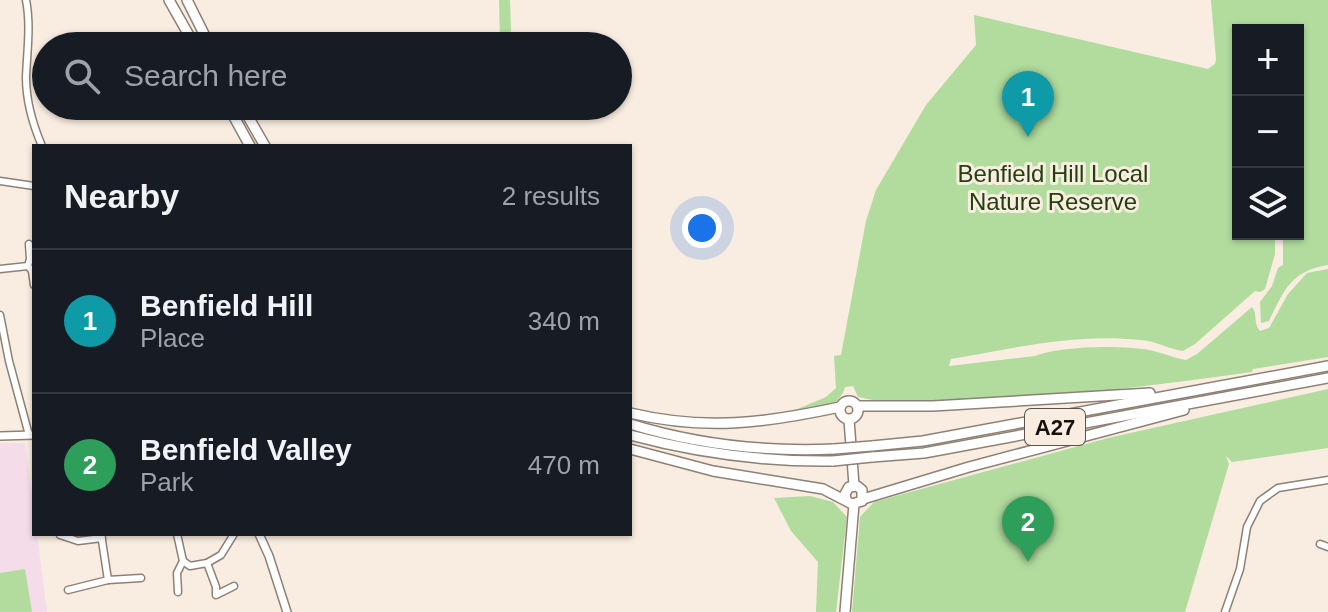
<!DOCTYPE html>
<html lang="en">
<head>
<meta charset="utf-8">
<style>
  body { margin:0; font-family:Arial,sans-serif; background:#20242c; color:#f1f3f6 }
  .controls { position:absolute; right:24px; top:24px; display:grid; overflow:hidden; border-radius:0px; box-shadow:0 2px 6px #0004 }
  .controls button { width:72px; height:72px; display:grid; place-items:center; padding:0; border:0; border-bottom:2px solid #363941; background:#171b24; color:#f1f3f6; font:40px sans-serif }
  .you { position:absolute; left:702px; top:228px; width:28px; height:28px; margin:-20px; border:6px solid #fff; border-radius:50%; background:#1a73e8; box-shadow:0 0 0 12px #1a73e833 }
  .badge { display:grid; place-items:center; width:52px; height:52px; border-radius:50%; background:#0b8043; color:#fff; font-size:26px; font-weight:700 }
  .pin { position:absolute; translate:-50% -66px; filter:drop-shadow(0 2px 4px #0008) }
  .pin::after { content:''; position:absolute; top:42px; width:28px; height:24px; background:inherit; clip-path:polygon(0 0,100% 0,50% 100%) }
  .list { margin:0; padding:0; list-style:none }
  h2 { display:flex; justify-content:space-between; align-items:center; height:104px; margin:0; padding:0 32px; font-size:34px }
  h2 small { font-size:26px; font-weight:400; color:#9ea1a6 }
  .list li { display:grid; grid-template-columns:52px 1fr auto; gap:24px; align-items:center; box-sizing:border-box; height:144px; padding:0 32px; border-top:2px solid #363941 }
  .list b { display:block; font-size:30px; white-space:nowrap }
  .list p { margin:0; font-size:26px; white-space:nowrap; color:#9ea1a6 }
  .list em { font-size:26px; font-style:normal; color:#9ea1a6 }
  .icon { flex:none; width:44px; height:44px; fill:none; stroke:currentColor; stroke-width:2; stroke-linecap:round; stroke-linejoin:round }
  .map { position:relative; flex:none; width:1328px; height:612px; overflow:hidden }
  .search { position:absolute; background:#171b24; box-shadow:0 2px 6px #0004; left:32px; top:32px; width:600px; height:88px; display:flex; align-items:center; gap:20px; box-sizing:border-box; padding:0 28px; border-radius:44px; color:#9ea1a6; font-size:30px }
  .panel { position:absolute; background:#171b24; box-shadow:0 2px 6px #0004; left:32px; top:144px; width:600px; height:392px; border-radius:0px }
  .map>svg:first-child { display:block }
  .education { fill:#f4dde9 }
  .green { fill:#b1dc9e }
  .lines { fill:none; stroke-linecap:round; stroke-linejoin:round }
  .minor-casing { stroke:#8d8176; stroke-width:9 }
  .tertiary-casing { stroke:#8d8176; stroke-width:10 }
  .trunk-casing { stroke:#8d8176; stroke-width:12 }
  .minor { stroke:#fff; stroke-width:6 }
  .tertiary { stroke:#fff; stroke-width:7 }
  .trunk { stroke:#fff; stroke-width:9 }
  .trunk-bridge-casing { stroke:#8d8176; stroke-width:12; stroke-linecap:butt }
  .trunk-bridge { stroke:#fff; stroke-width:9 }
  .labels { text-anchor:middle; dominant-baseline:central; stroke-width:6; stroke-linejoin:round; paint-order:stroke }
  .shield { fill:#f9ece0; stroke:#59534c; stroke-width:2 }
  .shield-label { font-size:22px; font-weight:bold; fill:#15110d }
  .park-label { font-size:24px; fill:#21420e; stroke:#f9ece0 }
</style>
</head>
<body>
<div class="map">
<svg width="1328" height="612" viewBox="0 0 1328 612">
  <rect width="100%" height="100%" fill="#f9ece0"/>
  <path class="education" d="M0,443H25L34,509V534H37L47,612H0Z"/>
  <g class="green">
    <path d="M499,0H510L511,30L507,42L500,41Z"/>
    <path d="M1211,0H1328V265C1291,271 1284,290 1269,321L1261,323L1260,302L1272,286L1278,268L1283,265V234H1298V30H1238V234H1275V254L1265,289L1260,292L1255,291L1195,344L1183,351C1169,349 1156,341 1141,340C1074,333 1016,348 951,359L949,366L1035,356C1061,346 1121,345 1149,350C1161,352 1173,358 1186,360L1197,354L1252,307C1258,314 1253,324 1260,331L1269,328L1288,294L1307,273L1328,269V357L1253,369L1252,372C1165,384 1078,395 991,400C948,402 900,407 858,397L853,386L845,387C839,409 816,410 797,415L795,410L826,397L836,388L834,356L841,355L866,221L876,190L926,105L976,45L974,15L1208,69L1215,64L1216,59Z"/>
    <path d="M1328,389V448L1232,462L1226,456L1229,464L1185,612H852L860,517L874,502L1108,438Z"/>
    <path d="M810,496L833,502L847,517L836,612H816L818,562L791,531L774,498Z"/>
    <path d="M25,569L32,612H0V573Z"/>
  </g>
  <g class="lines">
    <defs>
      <g id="minor">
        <path d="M26,0C31,25 27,52 26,77C26,100 33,125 42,146"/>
        <path d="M0,181L34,186"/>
        <path d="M29,244L30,259L28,266L32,271L34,285"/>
        <path d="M0,269L28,266"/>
        <path d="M0,315L9,361L29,435"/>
        <path d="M101,534L108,580"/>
        <path d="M177,534L183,561L190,566L207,563L216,587V595L234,586"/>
        <path d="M60,535L78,541L102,538"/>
        <path d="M1320,544L1328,547"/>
        <path d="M207,563L221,555L234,534"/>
        <path d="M68,590L108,580L141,578"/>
        <path d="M178,592L177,573L183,561"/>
        <path d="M1225,612L1240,569L1247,527L1260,501L1278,488L1328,480"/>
      </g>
      <g id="tertiary">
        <path d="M0,436L34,435"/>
        <path d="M259,534L269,556L287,612"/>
      </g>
      <g id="trunk">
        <path d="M169,0L195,46"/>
        <path d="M187,0L210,46"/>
        <path d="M228,106L250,146"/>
        <path d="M242,106L265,146"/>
        <circle cx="849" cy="410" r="9"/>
        <path d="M858,406H933L1150,393"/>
        <path d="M630,413C706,431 765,423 840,407"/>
        <path d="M849,420L854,485"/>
        <path d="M630,424C695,444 766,452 834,449"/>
        <path d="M630,435C697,453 764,462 833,461"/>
        <path d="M872,446L923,441L1328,366"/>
        <path d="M630,449L713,471L823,489L852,504L862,501V490L857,486L849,487L845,494L846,499"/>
        <path d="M872,457L924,453L1328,378"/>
        <path d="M863,499L969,467L1184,410"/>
        <path d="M845,612L854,504"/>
      </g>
    </defs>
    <use href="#minor" class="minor-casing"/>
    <use href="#tertiary" class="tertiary-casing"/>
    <use href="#trunk" class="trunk-casing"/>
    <use href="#minor" class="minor"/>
    <use href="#tertiary" class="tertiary"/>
    <use href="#trunk" class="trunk"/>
    <defs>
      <g id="trunk-bridge">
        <path d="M834,449L872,446"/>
        <path d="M833,461L872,457"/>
      </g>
    </defs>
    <use href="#trunk-bridge" class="trunk-bridge-casing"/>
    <use href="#trunk-bridge" class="trunk-bridge"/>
  </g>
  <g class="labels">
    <rect class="shield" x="1025" y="409" width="60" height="36" rx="6"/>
    <g class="shield-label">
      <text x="1055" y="427">A27</text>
    </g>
    <g class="park-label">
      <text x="1053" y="173">Benfield Hill Local<tspan x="1053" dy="28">Nature Reserve</tspan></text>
    </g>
  </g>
</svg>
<div class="controls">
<button>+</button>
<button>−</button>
<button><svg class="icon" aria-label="layers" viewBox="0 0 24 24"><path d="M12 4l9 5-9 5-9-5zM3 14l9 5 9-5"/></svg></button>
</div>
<div class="you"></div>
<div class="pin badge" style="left:1028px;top:137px;background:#0f9aa8">1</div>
<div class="pin badge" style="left:1028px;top:562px;background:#2e9e5b">2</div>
<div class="search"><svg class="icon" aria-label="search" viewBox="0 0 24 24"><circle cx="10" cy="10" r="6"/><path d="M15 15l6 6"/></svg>Search here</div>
<section class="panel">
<h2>Nearby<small>2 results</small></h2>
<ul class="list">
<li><span class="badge" style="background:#0f9aa8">1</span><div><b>Benfield Hill</b><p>Place</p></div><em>340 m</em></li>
<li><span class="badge" style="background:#2e9e5b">2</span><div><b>Benfield Valley</b><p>Park</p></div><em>470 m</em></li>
</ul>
</section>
</div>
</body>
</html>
